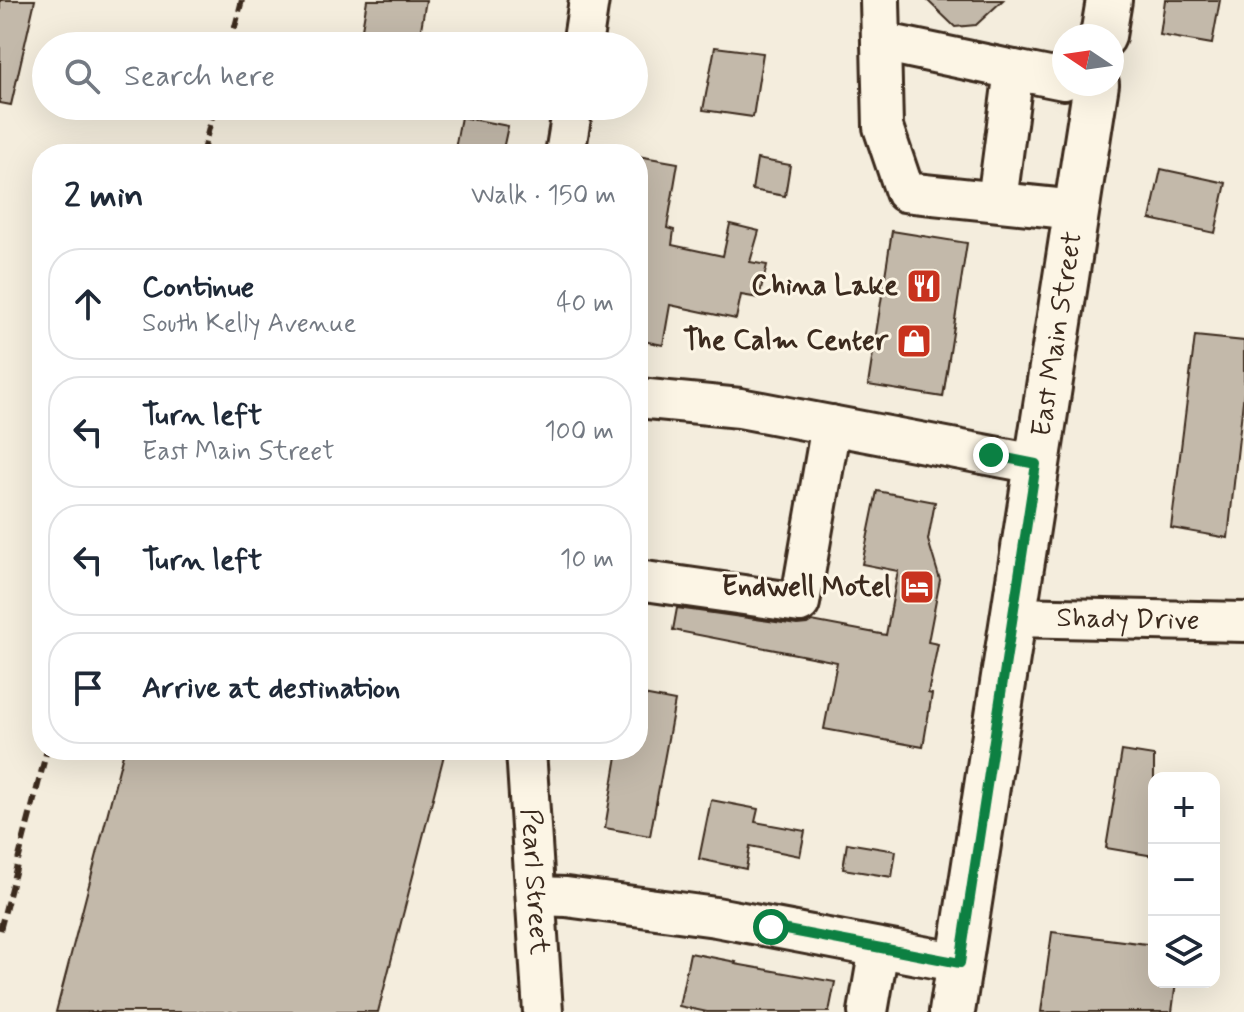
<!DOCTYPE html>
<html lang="en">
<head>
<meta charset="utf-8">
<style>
  body { margin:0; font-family:Mynerve,sans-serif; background:#f2f2f3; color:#1f2937 }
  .controls { position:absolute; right:24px; bottom:24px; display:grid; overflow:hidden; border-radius:16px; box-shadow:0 8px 32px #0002 }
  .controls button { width:72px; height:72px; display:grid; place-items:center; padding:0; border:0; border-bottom:2px solid #e0e1e3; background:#fff; color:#1f2937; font:40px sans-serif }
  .compass { position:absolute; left:1052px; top:24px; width:72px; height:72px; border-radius:50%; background:#fff; box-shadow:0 8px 32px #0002; rotate:283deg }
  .stop { position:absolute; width:24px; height:24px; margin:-18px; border:6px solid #0b8043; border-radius:50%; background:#fff }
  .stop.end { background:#0b8043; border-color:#fff; box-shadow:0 2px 8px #0008 }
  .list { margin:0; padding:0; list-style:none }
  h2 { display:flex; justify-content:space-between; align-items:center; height:104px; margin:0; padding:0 32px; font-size:34px }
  h2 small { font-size:26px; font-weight:400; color:#747a83 }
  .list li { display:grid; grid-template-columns:52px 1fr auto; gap:24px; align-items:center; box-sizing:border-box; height:112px; margin:0 16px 16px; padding:0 16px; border:2px solid #e0e1e3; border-radius:32px }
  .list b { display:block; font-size:30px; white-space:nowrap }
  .list p { margin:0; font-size:26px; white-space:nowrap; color:#747a83 }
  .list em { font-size:26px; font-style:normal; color:#747a83 }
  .icon { flex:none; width:44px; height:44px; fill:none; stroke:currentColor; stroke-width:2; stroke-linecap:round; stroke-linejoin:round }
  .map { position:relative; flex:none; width:1244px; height:1012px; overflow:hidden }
  .search { position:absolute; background:#fff; box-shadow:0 8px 32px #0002; left:32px; top:32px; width:616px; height:88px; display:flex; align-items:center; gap:20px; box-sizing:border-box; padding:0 28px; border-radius:44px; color:#747a83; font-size:30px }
  .panel { position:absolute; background:#fff; box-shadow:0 8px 32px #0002; left:32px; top:144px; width:616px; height:616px; border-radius:32px }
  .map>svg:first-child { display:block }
  .building { fill:#c3b9aa; stroke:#3b2a1e; stroke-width:2 }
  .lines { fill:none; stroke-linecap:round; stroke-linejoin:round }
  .minor-casing { stroke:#3b2a1e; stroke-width:44 }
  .major-casing { stroke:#3b2a1e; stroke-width:50 }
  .minor { stroke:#fcf5e5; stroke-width:38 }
  .major { stroke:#fcf5e5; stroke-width:44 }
  .rail { stroke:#3b2a1e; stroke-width:6; stroke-dasharray:12 6; stroke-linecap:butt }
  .route { stroke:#0b8043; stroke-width:10 }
  .labels { text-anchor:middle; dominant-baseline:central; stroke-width:6; stroke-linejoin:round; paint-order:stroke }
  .poi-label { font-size:28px; font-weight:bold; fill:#3b2a1e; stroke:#fcf5e5; text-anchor:end }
  .street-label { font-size:28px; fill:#3b2a1e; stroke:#fcf5e5 }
</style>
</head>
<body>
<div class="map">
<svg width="1244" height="1012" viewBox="0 0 1244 1012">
  <rect width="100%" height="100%" fill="#f4eddd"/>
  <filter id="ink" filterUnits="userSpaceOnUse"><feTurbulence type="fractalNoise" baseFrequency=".0125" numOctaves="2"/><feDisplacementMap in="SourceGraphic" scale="16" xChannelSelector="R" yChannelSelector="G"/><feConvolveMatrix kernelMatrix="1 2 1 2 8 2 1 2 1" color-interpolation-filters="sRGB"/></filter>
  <g filter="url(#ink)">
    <g class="building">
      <path d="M0,0H35L11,105L0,103Z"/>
      <path d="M367,0H426L418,46H359Z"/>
      <path d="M927,0H1003L976,25L955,27Z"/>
      <path d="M1165,0H1220L1212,44L1160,35Z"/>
      <path d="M715,47L763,53L753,117L703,110Z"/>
      <path d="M461,117L508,126L502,154H454Z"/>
      <path d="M638,156L678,163L667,228L674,230L672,245L723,256L730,224L759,231L750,262L767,265L759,298L741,295L736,319L670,305L663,345L638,340Z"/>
      <path d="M757,159L790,165L785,196L752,190Z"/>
      <path d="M1161,169L1226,183L1215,233L1150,219Z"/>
      <path d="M892,231L967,243L943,397L868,385Z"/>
      <path d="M1195,336L1244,341V392L1228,538L1171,528Z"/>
      <path d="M877,491L935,502L928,540L940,580L928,642L938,644L928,693L932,694L923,747L824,729L837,662L673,630L677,608L797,625L807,624L812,621L886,635L898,571L862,564Z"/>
      <path d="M638,694L675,701L650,836L605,828L618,750H638Z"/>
      <path d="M124,750H426L444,755L378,1012H56Z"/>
      <path d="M1122,751L1154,756V856L1106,848Z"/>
      <path d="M711,800L758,809L755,822L805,831L800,856L750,846L746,869L699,859Z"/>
      <path d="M847,843L896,851L892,877L843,869Z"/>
      <path d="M1052,932L1154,945V982H1176L1172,1012H1041Z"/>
      <path d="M690,953L736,962L735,964L835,982L829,1012H707L679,1006Z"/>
    </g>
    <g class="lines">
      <defs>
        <g id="minor">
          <path d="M880,0L883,127L905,192L1076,210"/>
          <path d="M881,42L1014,70L997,201"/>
          <path d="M582,46L589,0"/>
          <path d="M1014,70L1064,80"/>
          <path d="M565,154L573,106"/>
          <path d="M638,398L740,408L1036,464"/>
          <path d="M638,580L800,603L831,425"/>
          <path id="s1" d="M1012,617L1244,622"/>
          <path id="s2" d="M526,750L543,1012"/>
          <path d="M536,896L566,897L716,917L960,963"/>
          <path d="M868,1012L879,948"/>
        </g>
        <g id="major">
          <path d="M1103,36L1109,0"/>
          <path id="s3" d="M952,1012L1096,84"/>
        </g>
      </defs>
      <use href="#minor" class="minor-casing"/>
      <use href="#major" class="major-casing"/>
      <use href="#minor" class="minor"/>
      <use href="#major" class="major"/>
      <g class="rail">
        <path d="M230,46L242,0"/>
        <path d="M202,154L215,106"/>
        <path d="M0,930L47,750"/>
      </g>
    </g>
  </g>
  <g class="lines" filter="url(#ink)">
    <path class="route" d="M771,927L960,963L1036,464L991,455"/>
  </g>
  <defs>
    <symbol id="restaurant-square" viewBox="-11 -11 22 22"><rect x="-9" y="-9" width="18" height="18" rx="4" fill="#c8321e" stroke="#fcf5e5"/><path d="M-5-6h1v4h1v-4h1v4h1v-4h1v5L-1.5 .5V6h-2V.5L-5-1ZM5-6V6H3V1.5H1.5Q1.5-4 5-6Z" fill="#fff"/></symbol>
    <symbol id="shop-square" viewBox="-11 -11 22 22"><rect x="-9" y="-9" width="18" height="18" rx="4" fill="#c8321e" stroke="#fcf5e5"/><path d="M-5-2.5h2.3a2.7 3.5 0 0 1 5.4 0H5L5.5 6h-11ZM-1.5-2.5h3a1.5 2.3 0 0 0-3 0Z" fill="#fff"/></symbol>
    <symbol id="hotel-square" viewBox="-11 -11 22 22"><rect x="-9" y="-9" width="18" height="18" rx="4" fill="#c8321e" stroke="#fcf5e5"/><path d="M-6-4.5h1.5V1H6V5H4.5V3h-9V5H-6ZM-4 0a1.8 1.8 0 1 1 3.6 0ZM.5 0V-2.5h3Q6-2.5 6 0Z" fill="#fff"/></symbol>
  </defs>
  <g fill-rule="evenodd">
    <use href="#restaurant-square" x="904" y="266" width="40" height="40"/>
    <use href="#shop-square" x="894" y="321" width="40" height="40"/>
    <use href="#hotel-square" x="897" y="567" width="40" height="40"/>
  </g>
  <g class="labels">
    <g class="poi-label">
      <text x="898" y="286">China Lake</text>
      <text x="888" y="341">The Calm Center</text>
      <text x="891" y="587">Endwell Motel</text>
    </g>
    <g class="street-label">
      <text stroke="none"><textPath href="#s3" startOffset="686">East Main Street</textPath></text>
      <text stroke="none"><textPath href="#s1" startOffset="116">Shady Drive</textPath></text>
      <text stroke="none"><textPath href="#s2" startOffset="132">Pearl Street</textPath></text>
    </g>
  </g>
</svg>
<div class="controls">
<button>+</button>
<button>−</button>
<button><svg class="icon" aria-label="layers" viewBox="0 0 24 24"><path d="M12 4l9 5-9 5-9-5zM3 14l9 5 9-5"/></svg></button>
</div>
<svg class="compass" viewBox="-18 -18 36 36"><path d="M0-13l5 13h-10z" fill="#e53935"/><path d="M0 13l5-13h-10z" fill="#747a83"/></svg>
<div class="stop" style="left:771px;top:927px"></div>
<div class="stop end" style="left:991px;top:455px"></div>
<div class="search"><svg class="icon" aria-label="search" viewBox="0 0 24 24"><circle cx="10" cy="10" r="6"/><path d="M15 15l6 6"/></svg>Search here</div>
<section class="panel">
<h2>2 min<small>Walk · 150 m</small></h2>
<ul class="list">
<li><svg class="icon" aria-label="ahead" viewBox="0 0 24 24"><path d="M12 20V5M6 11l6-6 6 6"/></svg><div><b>Continue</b><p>South Kelly Avenue</p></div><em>40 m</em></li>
<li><svg class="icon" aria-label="left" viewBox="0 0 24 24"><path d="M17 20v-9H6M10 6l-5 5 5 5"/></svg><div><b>Turn left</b><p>East Main Street</p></div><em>100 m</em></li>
<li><svg class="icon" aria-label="left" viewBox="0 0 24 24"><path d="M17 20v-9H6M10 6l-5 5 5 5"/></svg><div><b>Turn left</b></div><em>10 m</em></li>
<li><svg class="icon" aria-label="arrive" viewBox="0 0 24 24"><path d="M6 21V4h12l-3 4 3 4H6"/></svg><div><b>Arrive at destination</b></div></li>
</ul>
</section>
</div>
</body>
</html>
